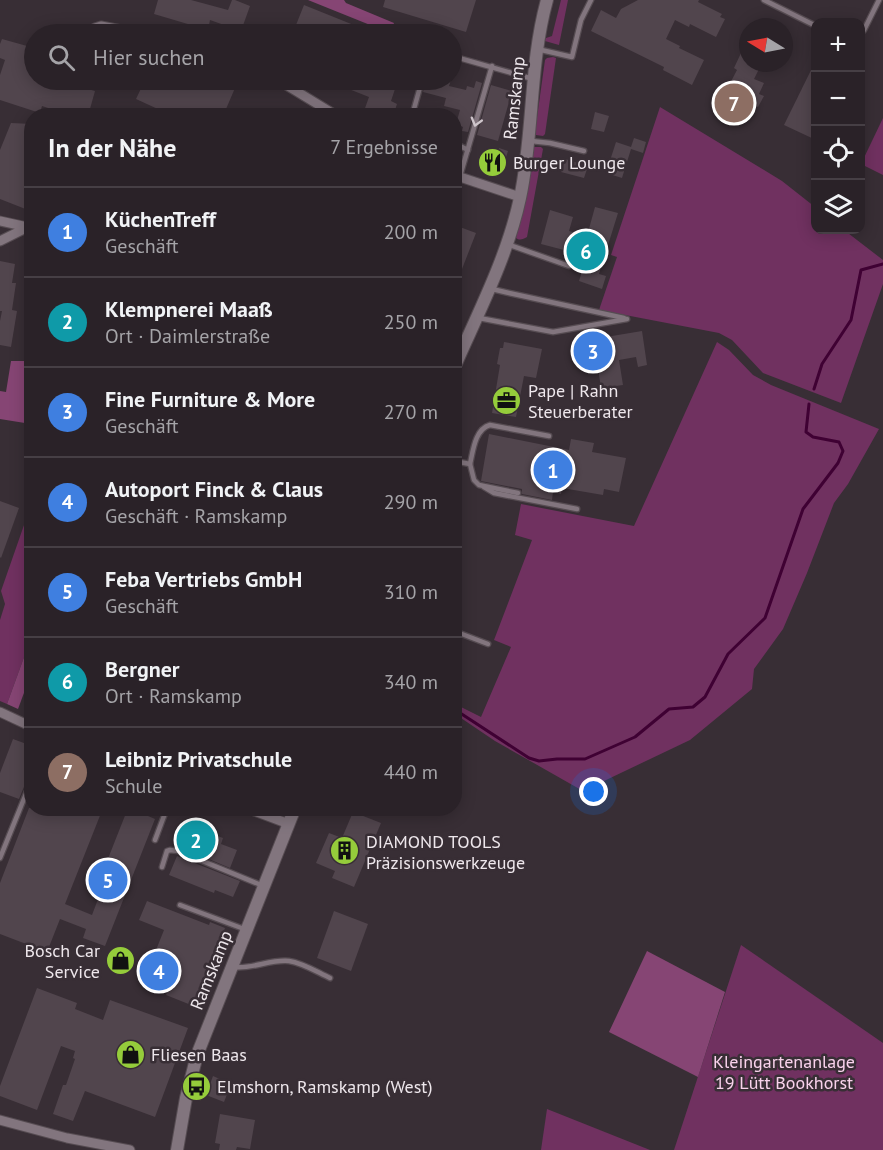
<!DOCTYPE html>
<html lang="de">
<head>
<meta charset="utf-8">
<style>
  body { margin:0; font-family:"PT Sans",sans-serif; background:#362f34; color:#f1f3f6 }
  .controls { position:absolute; right:18px; top:18px; display:grid; overflow:hidden; border-radius:12px; box-shadow:0 3px 15px #0003 }
  .controls button { width:54px; height:54px; display:grid; place-items:center; padding:0; border:0; border-bottom:2px solid #463f45; background:#2a2228; color:#f1f3f6; font:30px sans-serif }
  .compass { position:absolute; left:739px; top:18px; width:54px; height:54px; border-radius:50%; background:#2a2228; box-shadow:0 3px 15px #0003; rotate:280deg }
  .you { position:absolute; left:594px; top:792px; width:21px; height:21px; margin:-15px; border:4px solid #fff; border-radius:50%; background:#1a73e8; box-shadow:0 0 0 9px #1a73e833 }
  .badge { display:grid; place-items:center; width:39px; height:39px; border-radius:50%; background:#95cc3b; color:#fff; font-size:20px; font-weight:700 }
  .pin { position:absolute; translate:-50% -50%; border:3px solid #fff; box-shadow:0 2px 6px #0006 }
  .list { margin:0; padding:0; list-style:none }
  h2 { display:flex; justify-content:space-between; align-items:center; height:78px; margin:0; padding:0 24px; font-size:26px }
  h2 small { font-size:20px; font-weight:400; color:#a5a4a8 }
  .list li { display:grid; grid-template-columns:39px 1fr auto; gap:18px; align-items:center; box-sizing:border-box; height:90px; padding:0 24px; border-top:2px solid #463f45 }
  .list b { display:block; font-size:22px; white-space:nowrap }
  .list p { margin:0; font-size:20px; white-space:nowrap; color:#a5a4a8 }
  .list em { font-size:20px; font-style:normal; color:#a5a4a8 }
  .icon { flex:none; width:33px; height:33px; fill:none; stroke:currentColor; stroke-width:2; stroke-linecap:round; stroke-linejoin:round }
  .map { position:relative; flex:none; width:883px; height:1150px; overflow:hidden }
  .search { position:absolute; background:#2a2228; box-shadow:0 3px 15px #0003; left:24px; top:24px; width:438px; height:66px; display:flex; align-items:center; gap:15px; box-sizing:border-box; padding:0 21px; border-radius:33px; color:#a5a4a8; font-size:22px }
  .panel { position:absolute; background:#2a2228; box-shadow:0 3px 15px #0003; left:24px; top:108px; width:438px; height:708px; border-radius:24px }
  .map>svg:first-child { display:block }
  .green { fill:#703160 }
  .forest { fill:#864574 }
  .lines { fill:none; stroke-linecap:round; stroke-linejoin:round }
  .stream { stroke:#3f0133; stroke-width:3 }
  .building { fill:#51454d }
  .service-casing { stroke:#564c52; stroke-width:7 }
  .minor-casing { stroke:#564c52; stroke-width:11 }
  .tertiary-casing { stroke:#564c52; stroke-width:14 }
  .service { stroke:#82757e; stroke-width:4.5 }
  .minor { stroke:#82757e; stroke-width:9 }
  .tertiary { stroke:#82757e; stroke-width:12 }
  .oneway { stroke:#cec5cb }
  .labels { text-anchor:middle; dominant-baseline:central; stroke-width:5; stroke-linejoin:round; paint-order:stroke }
  .street-label { font-size:18px; fill:#eee7ec; stroke:#382e35 }
  .poi-label { font-size:18px; fill:#eee7ec; stroke:#382e35; text-anchor:start }
  .park-label { font-size:18px; fill:#f9d2ec; stroke:#382e35 }
</style>
</head>
<body>
<div class="map">
<svg width="883" height="1150" viewBox="0 0 883 1150">
  <rect width="100%" height="100%" fill="#382e35"/>
  <g class="green">
    <path d="M561,0H568L559,45L545,41L546,38L552,36Z"/>
    <path d="M553,57L556,58L545,134L543,136L536,135L535,132L545,60L547,58Z"/>
    <path d="M660,107L782,181L815,207L816,230H844L883,260V284L841,403L763,373L732,340L719,333L599,310L617,257L611,255Z"/>
    <path d="M883,118V175L861,164Z"/>
    <path d="M534,147H541L543,149L527,237C523,239 520,241 516,238L526,197Z"/>
    <path d="M717,342L729,350L753,375L771,385L879,429L848,484L834,503L807,573L783,629L754,669L752,689L690,740L583,791L495,741L455,714V704L481,717L511,647L494,640L532,540L515,535L521,504L634,526Z"/>
    <path d="M31,505V638L7,704L0,701V620L5,604L1,591Z"/>
    <path d="M741,945L883,1043V1150H674Z"/>
    <path d="M547,1109L650,1150H541Z"/>
  </g>
  <g class="forest">
    <path d="M308,0H344L346,3L394,23L390,33Z"/>
    <path d="M11,361H31V424L0,419V391L6,392Z"/>
    <path d="M31,638V674L18,709L7,704Z"/>
    <path d="M647,951L725,992L698,1077L609,1032Z"/>
  </g>
  <g class="lines">
    <g class="stream">
      <path d="M814,389L822,364L851,320L861,270L883,264"/>
      <path d="M454,709L529,758L539,761L557,759H585L635,737L669,709L693,707L705,697L728,654L765,618L803,509L838,463L843,451L839,442L813,437L806,432L809,404"/>
    </g>
  </g>
  <g class="building">
    <path d="M158,0H191L228,10L232,0H235L250,6L241,31L210,20L208,30L154,14Z"/>
    <path d="M385,0H476L466,32L383,7Z"/>
    <path d="M638,0H699L698,2L722,14L720,17L725,19L716,37L690,24L689,27L675,20L666,39L680,46L679,48L704,60L692,85L663,70L664,67L591,31L601,10L616,18L621,9Z"/>
    <path d="M304,5L376,34H307L294,30Z"/>
    <path d="M748,38V63H762L754,79L764,83L759,94L764,96L758,107L726,91L737,70L734,68Z"/>
    <path d="M2,39L27,46L34,54V80H57L95,91L88,116H72L42,106L40,113L0,100V75L5,60L0,58V44Z"/>
    <path d="M816,60V140L784,125Z"/>
    <path d="M145,80H186L198,85L201,80H216L235,88L223,116H173L136,99Z"/>
    <path d="M326,80H398L391,101L397,104L393,116H377L364,111L369,97Z"/>
    <path d="M426,80H451L449,86L466,90L467,86L474,88L476,81L482,83L468,132L462,131L463,127L456,124L460,110L444,106L446,98L423,92Z"/>
    <path d="M491,85L512,91L498,141L477,135Z"/>
    <path d="M595,112L609,116L604,132L591,129Z"/>
    <path d="M11,123L32,124V202L28,210L0,199V150Z"/>
    <path d="M634,138L646,142L643,153L631,149L622,178L606,173L616,142L631,147Z"/>
    <path d="M499,148L508,151L502,170L498,172L479,166L482,156L488,158L498,154Z"/>
    <path d="M565,159L588,166L584,178L561,172Z"/>
    <path d="M595,207L618,213L599,274L606,276L602,289L579,281L587,256L541,244L550,210L573,217L569,231L587,236Z"/>
    <path d="M457,226L476,233L455,287L454,232Z"/>
    <path d="M0,261L15,264L12,283H16L12,310L17,311L11,347L0,345V321L2,311H0Z"/>
    <path d="M642,331L647,365L638,367L636,357L619,360L623,385L601,388L597,362L580,365L576,342Z"/>
    <path d="M504,342L542,349L536,378L524,376L516,417L492,413L500,365L497,364L500,348H503Z"/>
    <path d="M489,434L569,450L571,439L594,443L592,452L626,458L619,492L604,489L603,495L562,488L561,494L553,492L552,500L522,494V489L481,481Z"/>
    <path d="M0,501L19,508L1,558L0,557Z"/>
    <path d="M13,739L32,746V761L28,770H32V775L28,777L19,799L0,792V773Z"/>
    <path d="M29,808H103L65,904L92,915L103,886L98,884L128,808H151L148,816L155,819L105,946L83,938L86,929L60,919L47,952L0,934V883Z"/>
    <path d="M353,812L381,823L354,887L332,878L335,871L316,863L329,833L342,838Z"/>
    <path d="M185,824L223,838L221,844L237,850L230,868L180,847L181,845L177,844Z"/>
    <path d="M177,856L240,881L233,897L215,890L214,893L169,875Z"/>
    <path d="M147,901L209,925L210,922L225,928L196,1007L166,995L170,985L146,975L164,930L139,920Z"/>
    <path d="M334,911L368,924L351,971L317,958Z"/>
    <path d="M37,988L77,1003L75,1009L103,1020L110,1000L188,1028L155,1117L85,1091L73,1121L53,1114L63,1085H66L75,1059L73,1058L75,1051L61,1046L37,1110L0,1096V1086Z"/>
    <path d="M213,1076L231,1084L224,1102L206,1095Z"/>
    <path d="M220,1114L255,1120L250,1149L237,1147L236,1150H219L220,1144L215,1143Z"/>
  </g>
  <g class="lines">
    <defs>
      <g id="service">
        <path d="M764,0L816,26"/>
        <path d="M860,34L864,30L879,0"/>
        <path d="M537,49L572,57L581,20L591,0"/>
        <path d="M452,56L533,79"/>
        <path d="M412,116L422,80"/>
        <path d="M531,141L550,143L584,151"/>
        <path d="M454,143L468,150"/>
        <path d="M460,176L492,66"/>
        <path d="M507,244L569,266"/>
        <path d="M492,289L509,293L624,318"/>
        <path d="M479,318L553,332L627,319"/>
        <path d="M454,461L470,464L474,480L479,485L518,493"/>
        <path d="M470,464C473,451 475,429 490,425L549,436"/>
        <path d="M484,487L494,493L577,509"/>
        <path d="M454,631L488,644"/>
        <path d="M155,840L167,808"/>
        <path d="M0,858L32,779"/>
        <path d="M162,867L167,851L170,850L178,851L261,885"/>
        <path d="M180,905L244,929"/>
        <path d="M235,967C253,969 271,959 289,961C303,963 317,972 330,978"/>
      </g>
      <g id="minor">
        <path d="M88,34L95,28L101,26L142,34"/>
        <path d="M278,80L337,116"/>
        <path d="M454,175L520,197"/>
        <path d="M0,221L32,228"/>
        <path d="M0,241L28,227"/>
        <path d="M0,712L32,727"/>
        <path d="M246,808L289,824"/>
        <path d="M0,1120L67,1138L130,1150"/>
      </g>
      <g id="tertiary">
        <path d="M454,368C478,313 507,258 520,198C534,133 529,65 547,0"/>
        <path d="M177,1150L186,1098L197,1055L295,808"/>
      </g>
    </defs>
    <use href="#service" class="service-casing"/>
    <use href="#minor" class="minor-casing"/>
    <use href="#tertiary" class="tertiary-casing"/>
    <use href="#service" class="service"/>
    <use href="#minor" class="minor"/>
    <use href="#tertiary" class="tertiary"/>
  </g>
  <defs><path id="oneway-chevron" d="M-2-3.5L2.5 0L-2 3.5" fill="none" stroke-width="1.6" stroke-linecap="round" stroke-linejoin="round" transform="scale(1.5)"/></defs>
  <use class="oneway" href="#oneway-chevron" transform="translate(476 122) rotate(106)"/>
  <defs>
    <symbol id="restaurant-disc" viewBox="-11 -11 22 22"><circle r="9.5" fill="#95cc3b" stroke="#382e35"/><path d="M-5-6h1v4h1v-4h1v4h1v-4h1v5L-1.5 .5V6h-2V.5L-5-1ZM5-6V6H3V1.5H1.5Q1.5-4 5-6Z" fill="#111"/></symbol>
    <symbol id="office-disc" viewBox="-11 -11 22 22"><circle r="9.5" fill="#95cc3b" stroke="#382e35"/><path d="M-6-3h4V-5.5h4V-3h4V5H-6ZM-1-4.5V-3h2v-1.5ZM-6 0V1H6V0Z" fill="#111"/></symbol>
    <symbol id="building-disc" viewBox="-11 -11 22 22"><circle r="9.5" fill="#95cc3b" stroke="#382e35"/><path d="M-4-6H4V6H1V3H-1V6H-4ZM-2.5-4.3h1.7v1.8h-1.7ZM.8-4.3h1.7v1.8H.8ZM-2.5-1h1.7V.8h-1.7ZM.8-1h1.7V.8H.8Z" fill="#111"/></symbol>
    <symbol id="shop-disc" viewBox="-11 -11 22 22"><circle r="9.5" fill="#95cc3b" stroke="#382e35"/><path d="M-5-2.5h2.3a2.7 3.5 0 0 1 5.4 0H5L5.5 6h-11ZM-1.5-2.5h3a1.5 2.3 0 0 0-3 0Z" fill="#111"/></symbol>
    <symbol id="bus-disc" viewBox="-11 -11 22 22"><circle r="9.5" fill="#95cc3b" stroke="#382e35"/><path d="M-5-6H5V4H4V6H2V4H-2V6H-4V4H-5ZM-3.5-4V0h7V-4ZM-3.5 1.2v1.5H-2V1.2ZM2 1.2v1.5H3.5V1.2Z" fill="#111"/></symbol>
  </defs>
  <g fill-rule="evenodd">
    <use href="#restaurant-disc" x="476" y="146" width="33" height="33"/>
    <use href="#office-disc" x="490" y="384" width="33" height="33"/>
    <use href="#building-disc" x="328" y="834" width="33" height="33"/>
    <use href="#shop-disc" x="104" y="944" width="33" height="33"/>
    <use href="#shop-disc" x="114" y="1038" width="33" height="33"/>
    <use href="#bus-disc" x="180" y="1070" width="33" height="33"/>
  </g>
  <g class="labels">
    <g class="street-label">
      <text transform="translate(514 98) rotate(-84)">Ramskamp</text>
      <text transform="translate(211 970) rotate(-68)">Ramskamp</text>
    </g>
    <g class="poi-label">
      <text x="513" y="162">Burger Lounge</text>
      <text x="528" y="390">Pape | Rahn<tspan x="528" dy="21">Steuerberater</tspan></text>
      <text x="366" y="841">DIAMOND TOOLS<tspan x="366" dy="21">Präzisionswerkzeuge</tspan></text>
      <text x="100" y="950" text-anchor="end">Bosch Car<tspan x="100" dy="21">Service</tspan></text>
      <text x="151" y="1054">Fliesen Baas</text>
      <text x="217" y="1086">Elmshorn, Ramskamp (West)</text>
    </g>
    <g class="park-label">
      <text x="784" y="1061">Kleingartenanlage<tspan x="784" dy="21">19 Lütt Bookhorst</tspan></text>
    </g>
  </g>
</svg>
<div class="controls">
<button>+</button>
<button>−</button>
<button><svg class="icon" aria-label="locate" viewBox="0 0 24 24"><circle cx="12" cy="12" r="6"/><path d="M12 2v4M12 18v4M2 12h4M18 12h4"/></svg></button>
<button><svg class="icon" aria-label="layers" viewBox="0 0 24 24"><path d="M12 4l9 5-9 5-9-5zM3 14l9 5 9-5"/></svg></button>
</div>
<svg class="compass" viewBox="-18 -18 36 36"><path d="M0-13l5 13h-10z" fill="#e53935"/><path d="M0 13l5-13h-10z" fill="#a5a4a8"/></svg>
<div class="you"></div>
<div class="pin badge" style="left:553px;top:470px;background:#3f7fe0">1</div>
<div class="pin badge" style="left:196px;top:840px;background:#0f9aa8">2</div>
<div class="pin badge" style="left:593px;top:351px;background:#3f7fe0">3</div>
<div class="pin badge" style="left:159px;top:971px;background:#3f7fe0">4</div>
<div class="pin badge" style="left:108px;top:880px;background:#3f7fe0">5</div>
<div class="pin badge" style="left:586px;top:251px;background:#0f9aa8">6</div>
<div class="pin badge" style="left:734px;top:103px;background:#8d6e63">7</div>
<div class="search"><svg class="icon" aria-label="search" viewBox="0 0 24 24"><circle cx="10" cy="10" r="6"/><path d="M15 15l6 6"/></svg>Hier suchen</div>
<section class="panel">
<h2>In der Nähe<small>7 Ergebnisse</small></h2>
<ul class="list">
<li><span class="badge" style="background:#3f7fe0">1</span><div><b>KüchenTreff</b><p>Geschäft</p></div><em>200 m</em></li>
<li><span class="badge" style="background:#0f9aa8">2</span><div><b>Klempnerei Maaß</b><p>Ort · Daimlerstraße</p></div><em>250 m</em></li>
<li><span class="badge" style="background:#3f7fe0">3</span><div><b>Fine Furniture &amp; More</b><p>Geschäft</p></div><em>270 m</em></li>
<li><span class="badge" style="background:#3f7fe0">4</span><div><b>Autoport Finck &amp; Claus</b><p>Geschäft · Ramskamp</p></div><em>290 m</em></li>
<li><span class="badge" style="background:#3f7fe0">5</span><div><b>Feba Vertriebs GmbH</b><p>Geschäft</p></div><em>310 m</em></li>
<li><span class="badge" style="background:#0f9aa8">6</span><div><b>Bergner</b><p>Ort · Ramskamp</p></div><em>340 m</em></li>
<li><span class="badge" style="background:#8d6e63">7</span><div><b>Leibniz Privatschule</b><p>Schule</p></div><em>440 m</em></li>
</ul>
</section>
</div>
</body>
</html>
